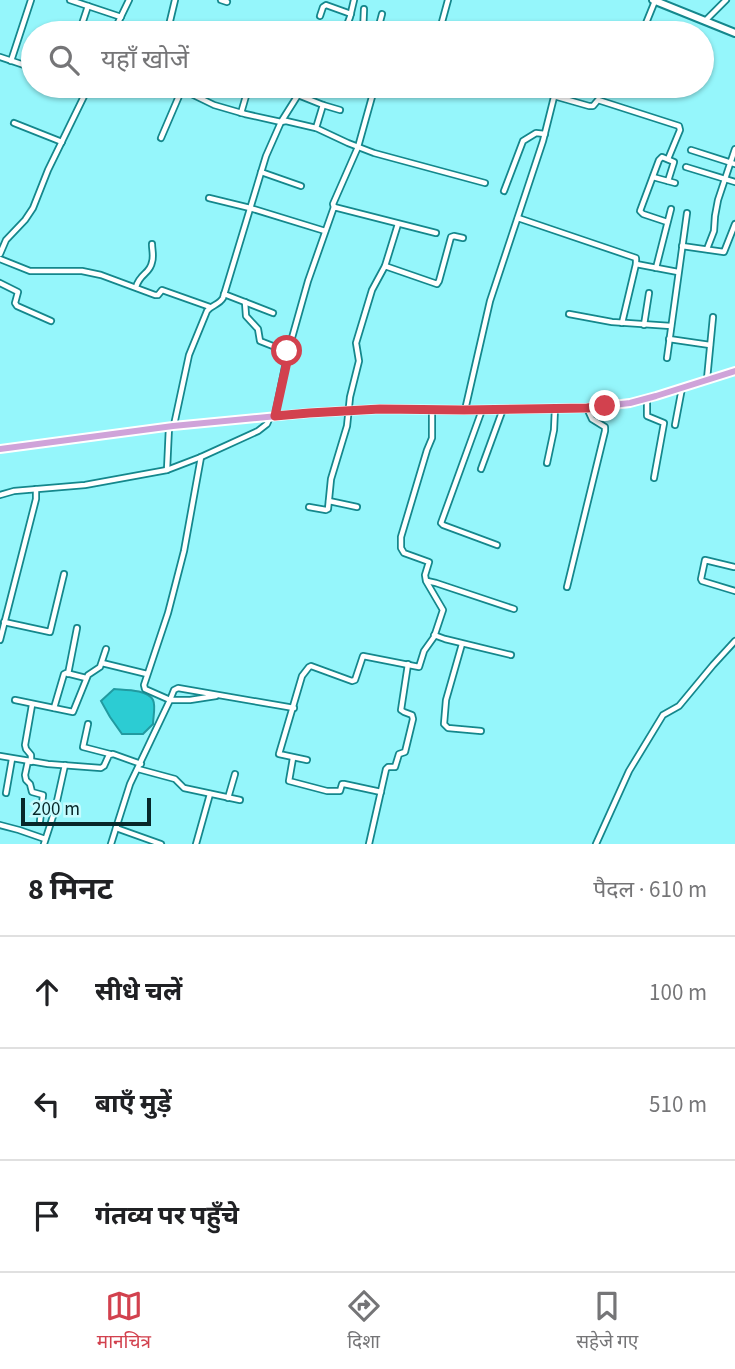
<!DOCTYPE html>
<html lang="hi">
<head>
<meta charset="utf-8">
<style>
  body { margin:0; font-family:"Source Sans 3","Noto Sans Devanagari",sans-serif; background:#f6f6f6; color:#202124 }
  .scale { position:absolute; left:21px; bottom:18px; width:130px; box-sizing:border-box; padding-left:7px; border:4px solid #072729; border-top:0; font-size:19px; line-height:24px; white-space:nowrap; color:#072729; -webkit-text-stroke:5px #c5fcff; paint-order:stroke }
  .stop { position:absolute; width:21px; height:21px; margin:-16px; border:5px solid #d2414e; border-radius:50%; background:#fff }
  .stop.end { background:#d2414e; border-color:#fff; box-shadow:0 2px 7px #0008 }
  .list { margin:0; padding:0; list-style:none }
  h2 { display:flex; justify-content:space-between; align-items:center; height:91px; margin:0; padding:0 28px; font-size:30px }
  h2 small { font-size:23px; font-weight:400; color:#757577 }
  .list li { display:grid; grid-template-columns:46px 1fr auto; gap:21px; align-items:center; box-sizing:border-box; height:112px; padding:0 28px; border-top:2px solid #e0e0e0 }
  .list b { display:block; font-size:26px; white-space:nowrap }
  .list em { font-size:23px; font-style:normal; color:#757577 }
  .icon { flex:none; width:38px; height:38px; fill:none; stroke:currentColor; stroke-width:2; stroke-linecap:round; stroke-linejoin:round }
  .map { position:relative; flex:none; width:735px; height:844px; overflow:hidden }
  .search { position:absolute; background:#fff; box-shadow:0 2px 5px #0004; left:21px; right:21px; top:21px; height:77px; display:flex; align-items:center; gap:18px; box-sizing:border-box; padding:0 24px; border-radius:38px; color:#757577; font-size:26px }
  .sheet { height:427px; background:#fff }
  nav { display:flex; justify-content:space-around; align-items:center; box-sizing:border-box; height:98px; border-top:2px solid #e0e0e0; background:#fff; font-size:19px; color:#757577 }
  nav a { display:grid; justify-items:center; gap:4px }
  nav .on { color:#d2414e }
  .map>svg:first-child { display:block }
  .water { fill:#2cccd3; stroke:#219aa0; stroke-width:2 }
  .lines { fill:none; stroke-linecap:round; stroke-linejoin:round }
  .street-casing { stroke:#14878c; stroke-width:8 }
  .secondary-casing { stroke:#14878c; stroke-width:10 }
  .primary-casing { stroke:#fff; stroke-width:10 }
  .street { stroke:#fff; stroke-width:4.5 }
  .secondary { stroke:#fff; stroke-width:6 }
  .primary { stroke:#cfa3d9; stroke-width:6 }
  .route { stroke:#d2414e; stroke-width:9 }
</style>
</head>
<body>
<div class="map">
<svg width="735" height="844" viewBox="0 0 735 844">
  <rect width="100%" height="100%" fill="#95f6fb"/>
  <path class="water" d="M114,689C124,690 147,689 153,700C156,706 153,718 153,724L143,734H122L110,717L101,701Z"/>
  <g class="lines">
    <defs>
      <g id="street">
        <path d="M70,0L121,17"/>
        <path d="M221,0L227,2"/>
        <path d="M320,16L323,7L326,5L351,14"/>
        <path d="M170,21L175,0"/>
        <path d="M705,21L726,0"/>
        <path d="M48,33H52"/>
        <path d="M79,33L88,6"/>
        <path d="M113,33L129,0"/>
        <path d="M344,33L350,17L354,0"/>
        <path d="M363,33L364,9"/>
        <path d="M377,33L382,14"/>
        <path d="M439,33L448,0"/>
        <path d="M632,33L635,32L639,33"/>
        <path d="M642,33L655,1"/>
        <path d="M0,57L33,68"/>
        <path d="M11,61L31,0"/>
        <path d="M175,86L214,105L245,114L281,122L286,121L316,128"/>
        <path d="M388,86L425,94L427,86"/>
        <path d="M298,95L323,105L316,128L348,143L374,153L485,183"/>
        <path d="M554,96L589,106H593L598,100L679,126L680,130L668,159"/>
        <path d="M323,105L340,110"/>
        <path d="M241,113L248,89L244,86"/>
        <path d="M14,123L62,142"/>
        <path d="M161,138L182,89"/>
        <path d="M691,150L735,164"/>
        <path d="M686,167L735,182"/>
        <path d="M261,172L301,186"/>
        <path d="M653,177L675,183"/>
        <path d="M504,191L523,141L536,133L545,134"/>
        <path d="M209,198L250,208L325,231"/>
        <path d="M334,207L333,204L358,147L375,86"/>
        <path d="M518,218L636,258V264L622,323"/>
        <path d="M667,222L643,214L640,211L659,160L662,157L674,162L668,181"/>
        <path d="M682,246L724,252L735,224"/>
        <path d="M707,249L714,231L715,216L718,200L735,149"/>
        <path d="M0,254L6,240L25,220L33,208L48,170L89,86"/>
        <path d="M0,259L30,271H82L101,275L155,295H158L162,290L210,307"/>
        <path d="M636,264L678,272"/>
        <path d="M385,266L437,284L439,281L451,237L454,236L463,238"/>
        <path d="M656,268L671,209"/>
        <path d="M0,283L18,292L15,303L17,306L51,321"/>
        <path d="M136,287C140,273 150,274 152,262C154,256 152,250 152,244"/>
        <path d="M224,294L273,313"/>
        <path d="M245,302L246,316L258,329L260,341L288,352L275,416"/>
        <path d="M569,314L612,322L671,326"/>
        <path d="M644,325L649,293"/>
        <path d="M669,339L710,345"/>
        <path d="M288,352L308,281L334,207L436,233"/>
        <path d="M667,358L687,213"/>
        <path d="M707,379L713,317"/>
        <path d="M647,398V416L664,423L654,478"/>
        <path d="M465,410L490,301L543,141L555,93L554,89L545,86"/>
        <path d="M482,410L441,523L443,525L497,545"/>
        <path d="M174,425L189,355L207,311C211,305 219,305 223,298L266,156L281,122L298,95L310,86"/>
        <path d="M675,425L682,388"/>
        <path d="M547,463L554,430L555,408"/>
        <path d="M481,469L503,409"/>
        <path d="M167,470L169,427"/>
        <path d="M0,495L14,491L85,485L167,470L201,457L258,431L267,424L270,417"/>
        <path d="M329,501L357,507"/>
        <path d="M309,507L326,510L328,509L331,479L347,426L350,397L359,361L356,343L372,290L385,266L398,224"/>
        <path d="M734,567L705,560L701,579L702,581L735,591"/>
        <path d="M427,581L436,583L514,609"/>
        <path d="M567,587L605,431V427L592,419L587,408"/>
        <path d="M4,622L50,632L64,574"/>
        <path d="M434,635L445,639L511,655"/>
        <path d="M0,640L36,499V489"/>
        <path d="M462,644L446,700L444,724L448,728L481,731"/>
        <path d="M102,663L147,674"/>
        <path d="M68,674L77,628"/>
        <path d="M216,696L190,700H170L174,690L178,688L294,708"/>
        <path d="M15,700L73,712L88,675L100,667L106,649"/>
        <path d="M54,708L64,674L66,673L86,678"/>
        <path d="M88,724L83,747L110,754"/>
        <path d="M0,756L48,764L101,768L104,766L109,755L113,754L141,764"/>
        <path d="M293,758L289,781L327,791H340L342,784H344L381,792"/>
        <path d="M307,760L279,754L302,676L309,667L311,666L352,681L355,680L363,656L419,667L424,651L434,637L443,610L426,581L425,575L429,562L404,553L401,548V537L427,450L432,438V409"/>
        <path d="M28,761L25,775L26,780L30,784L32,792L43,795L40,821"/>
        <path d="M31,762V755L26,749L25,745L32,705"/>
        <path d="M138,769L175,779L184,788L240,800"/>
        <path d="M6,793L12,759"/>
        <path d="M228,798L235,774"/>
        <path d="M0,825L19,830L45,839"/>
        <path d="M44,844L55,810L65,765"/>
        <path d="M111,844L116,828"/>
        <path d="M161,844L116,828L130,784L170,700L145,689L144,685L168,613L184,551L201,457"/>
        <path d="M196,844L210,794"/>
        <path d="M369,844L386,769L388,767H395L399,754L405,752L413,719L412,715L404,712L401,710L408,664"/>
        <path d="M596,844L629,771L663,715L679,706L713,665L735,641"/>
      </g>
      <path id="secondary" d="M653,0L735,33"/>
      <path id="primary" d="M0,449L173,426L309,413L380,409L465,410L587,408L630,403L656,396L735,371"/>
    </defs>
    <use href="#street" class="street-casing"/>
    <use href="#secondary" class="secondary-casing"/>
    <use href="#primary" class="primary-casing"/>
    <use href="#street" class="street"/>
    <use href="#secondary" class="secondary"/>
    <use href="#primary" class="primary"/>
  </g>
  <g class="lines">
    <path class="route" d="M287,351L288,357L275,416L309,413L380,409L464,410L587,408L605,406"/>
  </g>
</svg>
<div class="scale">200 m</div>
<div class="stop" style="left:287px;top:351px"></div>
<div class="stop end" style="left:605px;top:406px"></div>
<div class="search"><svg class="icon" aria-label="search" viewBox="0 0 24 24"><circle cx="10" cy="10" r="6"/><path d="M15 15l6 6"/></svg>यहाँ खोजें</div>
</div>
<section class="sheet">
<h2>8 मिनट<small>पैदल · 610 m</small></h2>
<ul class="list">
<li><svg class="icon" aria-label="ahead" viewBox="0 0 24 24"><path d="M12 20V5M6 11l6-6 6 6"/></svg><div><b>सीधे चलें</b></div><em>100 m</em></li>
<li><svg class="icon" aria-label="left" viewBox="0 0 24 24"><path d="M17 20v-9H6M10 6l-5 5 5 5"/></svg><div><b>बाएँ मुड़ें</b></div><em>510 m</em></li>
<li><svg class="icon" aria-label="arrive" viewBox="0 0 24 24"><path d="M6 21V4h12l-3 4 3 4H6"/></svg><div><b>गंतव्य पर पहुँचे</b></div></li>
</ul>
</section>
<nav>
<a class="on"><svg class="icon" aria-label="map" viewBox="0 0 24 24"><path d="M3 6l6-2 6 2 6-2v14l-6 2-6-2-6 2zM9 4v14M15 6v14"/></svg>मानचित्र</a>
<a><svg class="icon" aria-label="directions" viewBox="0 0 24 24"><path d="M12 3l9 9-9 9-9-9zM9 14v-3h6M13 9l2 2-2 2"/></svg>दिशा</a>
<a><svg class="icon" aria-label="saved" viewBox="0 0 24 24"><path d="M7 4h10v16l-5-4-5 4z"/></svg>सहेजे गए</a>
</nav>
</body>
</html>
